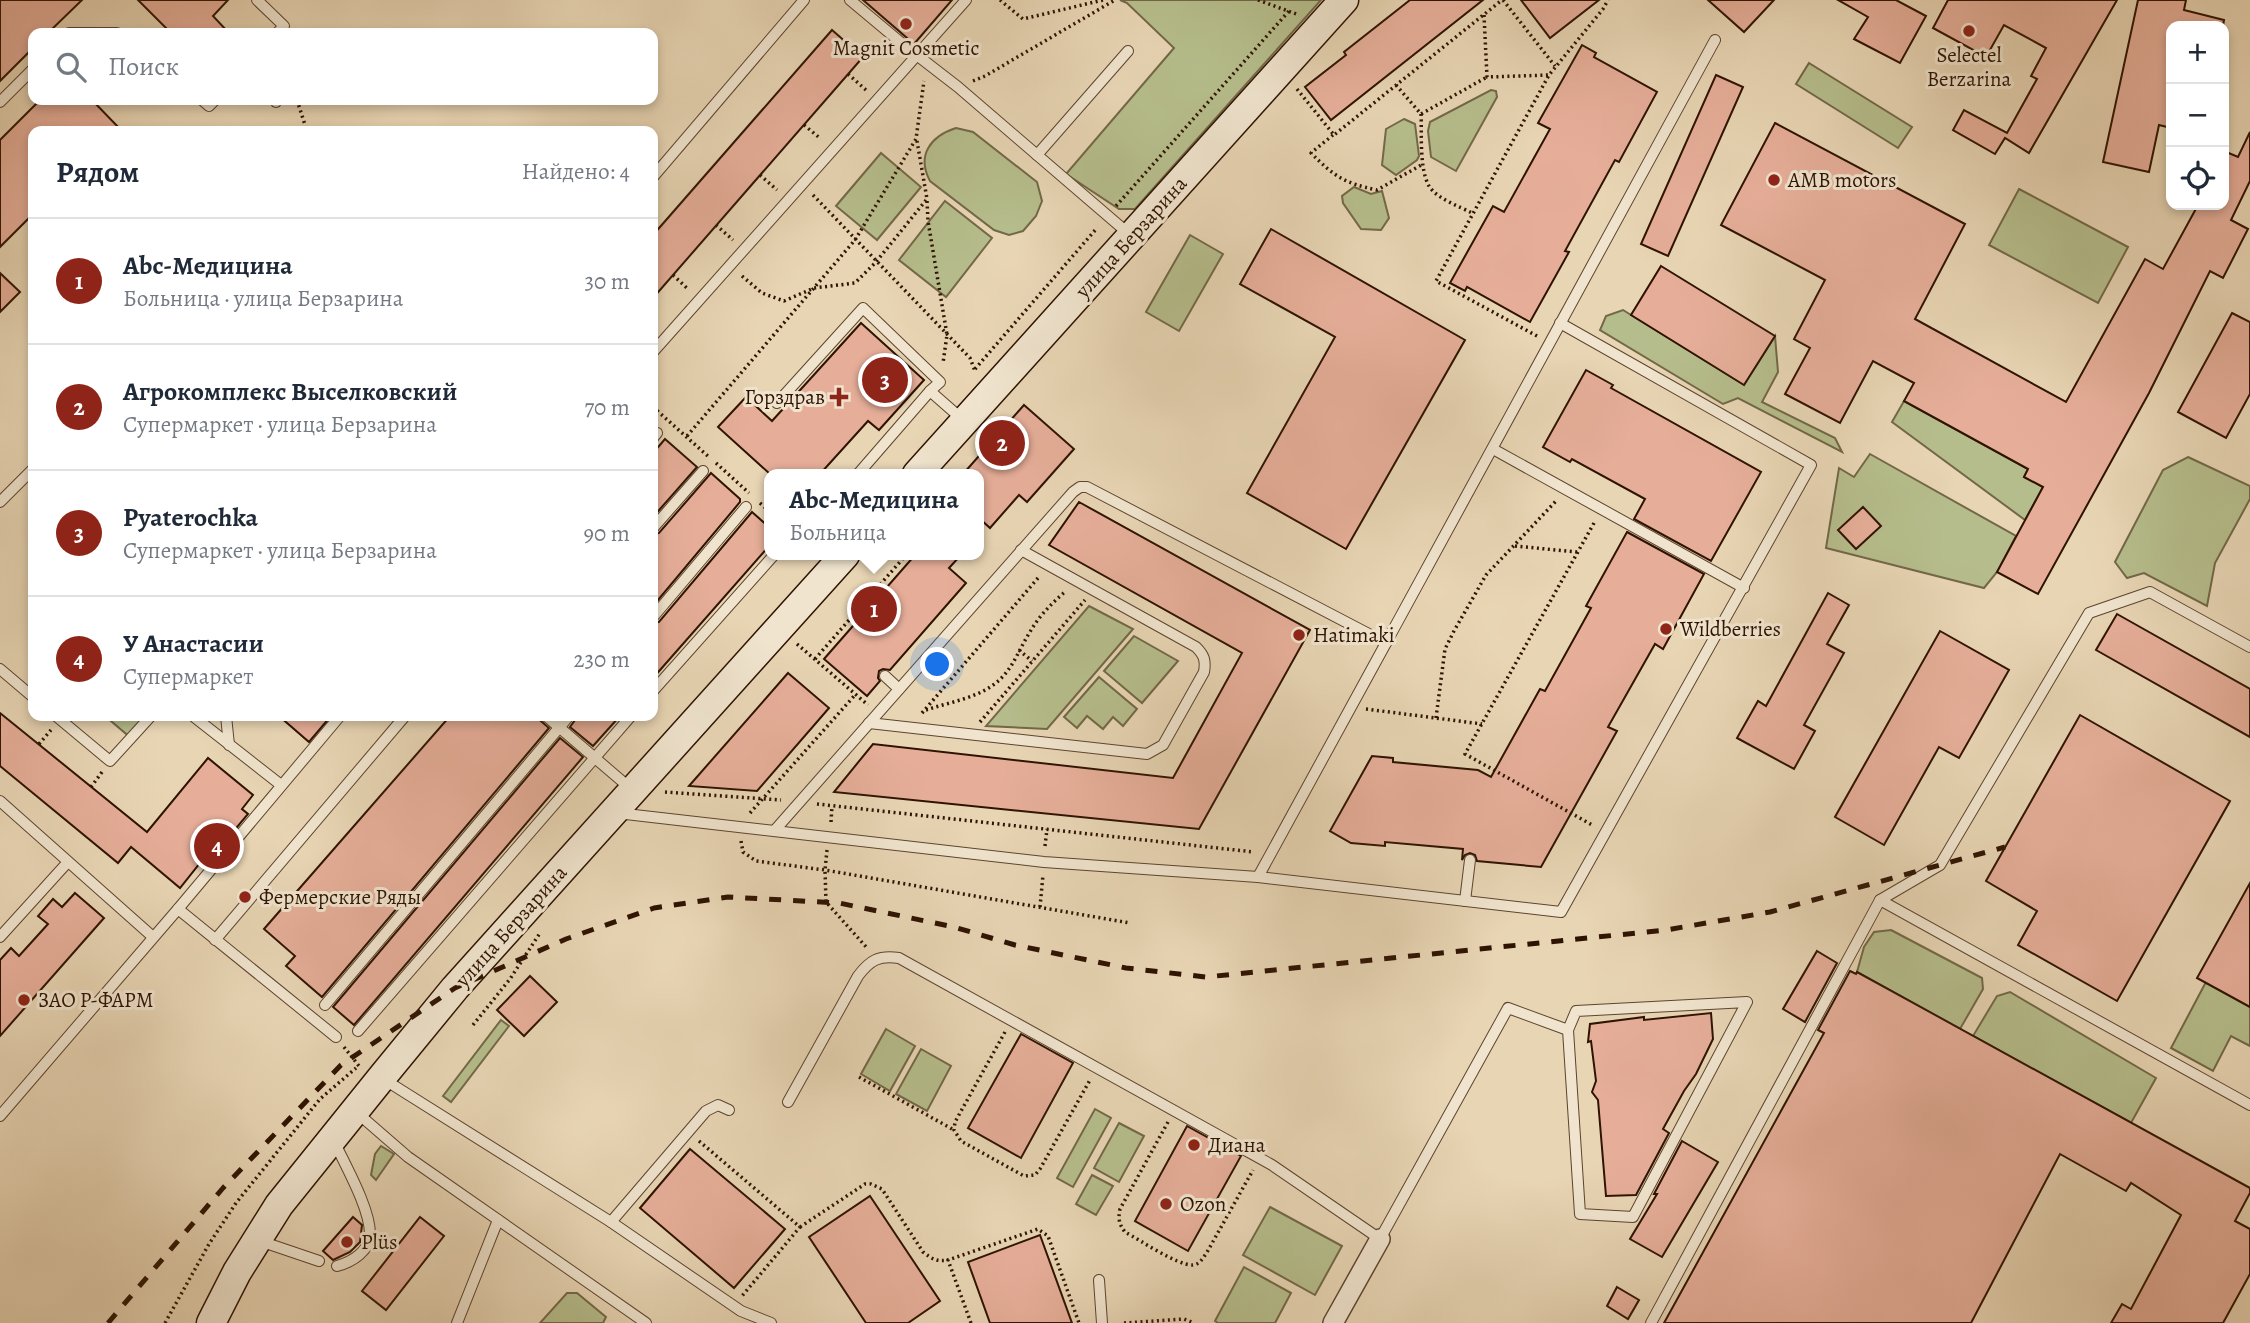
<!DOCTYPE html>
<html lang="ru">
<head>
<meta charset="utf-8">
<style>
  body { margin:0; font-family:Alegreya,serif; background:#f6f6f7; color:#1f2937 }
  .controls { position:absolute; right:21px; top:21px; display:grid; overflow:hidden; border-radius:14px; box-shadow:0 4px 10px #0003 }
  .controls button { width:63px; height:63px; display:grid; place-items:center; padding:0; border:0; border-bottom:2px solid #e0e1e3; background:#fff; color:#1f2937; font:35px sans-serif }
  .you { position:absolute; left:938px; top:665px; width:24px; height:24px; margin:-18px; border:5px solid #fff; border-radius:50%; background:#1a73e8; box-shadow:0 0 0 10px #1a73e833 }
  .badge { display:grid; place-items:center; width:46px; height:46px; border-radius:50%; background:#8f2418; color:#fff; font-size:23px; font-weight:700 }
  .pin { position:absolute; translate:-50% -50%; border:4px solid #fff; box-shadow:0 2px 7px #0006 }
  .popup { position:absolute; left:764px; top:469px; width:220px; height:91px; box-sizing:border-box; display:grid; place-content:center; border-radius:14px; background:#fff; filter:drop-shadow(0 2px 5px #0005); font-size:23px; white-space:nowrap; color:#747a83 }
  .popup b { font-size:26px; color:#1f2937 }
  .popup::after { content:''; position:absolute; left:50%; top:100%; margin-left:-14px; border:14px solid transparent; border-top-color:#fff }
  .list { margin:0; padding:0; list-style:none }
  h2 { display:flex; justify-content:space-between; align-items:center; height:91px; margin:0; padding:0 28px; font-size:30px }
  h2 small { font-size:23px; font-weight:400; color:#747a83 }
  .list li { display:grid; grid-template-columns:46px 1fr auto; gap:21px; align-items:center; box-sizing:border-box; height:126px; padding:0 28px; border-top:2px solid #e0e1e3 }
  .list b { display:block; font-size:26px; white-space:nowrap }
  .list p { margin:0; font-size:23px; white-space:nowrap; color:#747a83 }
  .list em { font-size:23px; font-style:normal; color:#747a83 }
  .icon { flex:none; width:38px; height:38px; fill:none; stroke:currentColor; stroke-width:2; stroke-linecap:round; stroke-linejoin:round }
  .map { position:relative; flex:none; width:2250px; height:1323px; overflow:hidden }
  .search { position:absolute; background:#fff; box-shadow:0 4px 10px #0003; left:28px; top:28px; width:630px; height:77px; display:flex; align-items:center; gap:18px; box-sizing:border-box; padding:0 24px; border-radius:14px; color:#747a83; font-size:26px }
  .panel { position:absolute; background:#fff; box-shadow:0 4px 10px #0003; left:28px; top:126px; width:630px; height:595px; border-radius:14px }
  .map>svg:first-child { display:block }
  .green { fill:#b6bd8c; stroke:#726847; stroke-width:2 }
  .building { fill:#e6ae99; stroke:#2f1302; stroke-width:2 }
  .lines { fill:none; stroke-linecap:round; stroke-linejoin:round }
  .lane-casing { stroke:#5d442e; stroke-width:12 }
  .street-casing { stroke:#5d442e; stroke-width:22 }
  .secondary-casing { stroke:#2f1302; stroke-width:31 }
  .path { stroke:#2f1302; stroke-width:3.5; stroke-dasharray:2 3.5; stroke-linecap:butt }
  .lane { stroke:#f0e4ce; stroke-width:10 }
  .street { stroke:#f0e4ce; stroke-width:19 }
  .secondary { stroke:#f0e4ce; stroke-width:28 }
  .rail { stroke:#2f1302; stroke-width:5; stroke-dasharray:12 12; stroke-linecap:butt }
  .poi-dot { fill:#8f2418; stroke:#f0e4ce; stroke-width:2.5 }
  .labels { text-anchor:middle; dominant-baseline:central; stroke-width:6; stroke-linejoin:round; paint-order:stroke }
  .poi-label { font-size:21px; fill:#2f1302; stroke:#f0e4ce; text-anchor:start }
  .street-label { font-size:21px; fill:#2f1302; stroke:#f0e4ce }
</style>
</head>
<body>
<div class="map">
<svg width="2250" height="1323" viewBox="0 0 2250 1323">
  <rect width="100%" height="100%" fill="#e8d5b4"/>
  <filter id="stains"><feTurbulence type="fractalNoise" baseFrequency=".00286" numOctaves="4"/><feColorMatrix values="0 0 0 0 .2 0 0 0 0 .09 0 0 0 0 .02 0 0 0 .5 -.17"/></filter>
  <radialGradient id="worn" r=".72"><stop offset=".6" stop-color="#630" stop-opacity="0"/><stop offset="1" stop-color="#630" stop-opacity=".3"/></radialGradient>
  <g class="green">
    <path d="M1120,0H1321L1135,209H1119L1066,174L1174,48L1127,3Z"/>
    <path d="M1809,63L1912,127L1898,148L1796,84Z"/>
    <path d="M1491,90L1496,91L1497,97L1456,171L1431,157L1428,131L1430,122Z"/>
    <path d="M1404,119L1415,124L1419,156L1417,160L1396,175L1382,165L1386,129Z"/>
    <path d="M956,128L973,132L1037,182L1042,201L1036,216L1023,231L1009,235L994,230L930,181C916,155 931,136 956,128Z"/>
    <path d="M881,153L921,187L877,240L836,206Z"/>
    <path d="M1354,187L1371,194L1382,191L1389,218L1381,230L1361,229L1343,203L1342,196Z"/>
    <path d="M2019,189L2128,247L2098,303L1989,245Z"/>
    <path d="M945,201L992,238L946,297L899,260Z"/>
    <path d="M1190,235L1223,254L1179,331L1146,312Z"/>
    <path d="M1623,310L1744,385L1775,336L1778,372L1762,402L1835,438L1842,452L1738,398L1723,404L1600,330L1606,316Z"/>
    <path d="M1904,401L2028,469L2024,477L2043,487L2025,520L1892,422Z"/>
    <path d="M1870,454L2016,536L1997,572L1984,588L1826,548L1839,468L1854,477Z"/>
    <path d="M2188,457L2250,486V499L2215,563L2207,606L2144,573L2127,578L2115,562L2163,470Z"/>
    <path d="M1089,606L1133,629L1047,729L986,726Z"/>
    <path d="M1134,636L1178,661L1142,703L1104,671Z"/>
    <path d="M1099,677L1137,709L1123,726L1113,717L1103,729L1087,716L1077,728L1064,717Z"/>
    <path d="M105,716H151L131,738Z"/>
    <path d="M1891,930L1982,978L1983,989L1960,1029L1857,972L1864,947L1874,932Z"/>
    <path d="M2206,982L2250,1007V1046L2231,1036L2213,1071L2171,1048Z"/>
    <path d="M2010,992L2156,1078L2131,1123L1973,1036L1997,996Z"/>
    <path d="M501,1020L509,1026L451,1102L443,1096Z"/>
    <path d="M886,1029L915,1046L890,1091L861,1074Z"/>
    <path d="M921,1049L951,1066L927,1111L896,1094Z"/>
    <path d="M1095,1109L1111,1118L1073,1187L1057,1178Z"/>
    <path d="M1119,1123L1144,1136L1119,1182L1094,1168Z"/>
    <path d="M381,1146L394,1154L376,1180L371,1175L375,1154Z"/>
    <path d="M1092,1175L1113,1186L1096,1215L1076,1204Z"/>
    <path d="M1270,1207L1342,1246L1315,1295L1243,1255Z"/>
    <path d="M1244,1267L1291,1293L1275,1323H1218L1215,1321Z"/>
    <path d="M567,1293H577L606,1317L603,1323H540Z"/>
  </g>
  <g class="building">
    <path d="M0,0H82L48,33H33V48L0,81Z"/>
    <path d="M138,0H228L213,16L229,33H171Z"/>
    <path d="M863,0H952L914,44Z"/>
    <path d="M1410,0H1483L1331,120L1305,87L1346,55L1344,52Z"/>
    <path d="M1521,0H1599L1550,38Z"/>
    <path d="M1708,0H1774L1744,32Z"/>
    <path d="M1838,0H1896L1926,16L1900,63L1854,39L1868,17Z"/>
    <path d="M1948,0H2117L2029,153L2005,138L1995,154L1953,130L1964,110L2007,133L2037,79L2031,76L2046,48L2004,25L1986,57L1933,28Z"/>
    <path d="M2138,0H2186L2184,10L2224,20L2223,26H2171V128L2159,125L2149,172L2103,162Z"/>
    <path d="M832,30L863,57L653,298V235Z"/>
    <path d="M1582,45L1596,53L1594,57L1657,92L1619,162L1615,160L1565,251L1569,252L1530,322L1467,287L1465,291L1450,283L1493,206L1504,212L1550,129L1538,123Z"/>
    <path d="M1716,75L1743,87L1668,256L1641,244Z"/>
    <path d="M40,100H92L122,131H33V214L0,247V140Z"/>
    <path d="M1775,123L1965,224L1915,319L2066,402L2145,259L2163,269L2198,205H2224V151L2238,157L2250,132V181L2231,220L2248,229L2223,278L2210,271L2149,393L2038,594L1997,572L2043,487L2024,477L2028,469L1904,401L1914,383L1873,361L1840,423L1785,394L1810,348L1794,339L1825,280L1721,225Z"/>
    <path d="M1271,229L1465,340L1346,549L1247,493L1335,337L1240,284Z"/>
    <path d="M1661,266L1775,336L1744,385L1631,315Z"/>
    <path d="M0,273L20,292L0,312Z"/>
    <path d="M2232,313L2250,322V394L2226,438L2178,412Z"/>
    <path d="M861,323L924,380L879,430L868,421L820,474H770L718,427L746,397L772,421Z"/>
    <path d="M1586,370L1613,385L1611,388L1761,472L1711,561L1634,519L1645,499L1572,459L1570,462L1543,447Z"/>
    <path d="M1024,405L1074,449L1027,502L1019,495L990,528L979,518V474H963Z"/>
    <path d="M665,439L697,467L653,517V453Z"/>
    <path d="M711,473L740,499V502L653,606V535L659,533Z"/>
    <path d="M1079,502L1310,630L1199,829L834,792L873,744L1173,778L1242,653L1049,545Z"/>
    <path d="M1863,507L1881,526L1856,549L1838,530Z"/>
    <path d="M752,512L769,527V546L653,678V624L659,622Z"/>
    <path d="M1627,532L1704,574L1663,649L1655,644L1608,727L1617,731L1541,867L1477,861L1475,855L1470,853L1465,855L1462,860L1463,849L1385,842V846L1351,843L1330,831L1372,756L1393,758V762L1478,770L1491,777L1540,689L1545,691L1591,608L1586,606Z"/>
    <path d="M915,555H961L949,568L966,583L890,670L883,669L879,671L878,678L880,681L867,696L824,659Z"/>
    <path d="M1828,593L1849,605L1827,644L1844,653L1804,725L1815,731L1794,769L1737,738L1758,701L1766,706Z"/>
    <path d="M2117,614L2250,689V737L2096,650Z"/>
    <path d="M1940,631L2009,670L1959,758L1939,747L1884,845L1835,817Z"/>
    <path d="M788,673L829,708L757,791L689,786Z"/>
    <path d="M0,713L147,832L208,758L253,795L242,809L248,814L208,862L204,858L180,888L131,847L118,863L0,766Z"/>
    <path d="M2080,715L2230,801L2117,1001L2018,945L2037,911L1986,881Z"/>
    <path d="M279,716H331L309,742Z"/>
    <path d="M450,716H535L549,728L322,997L286,966L295,956L264,929Z"/>
    <path d="M578,716H620L593,746L570,727Z"/>
    <path d="M560,738L583,757L354,1025L333,1007Z"/>
    <path d="M2250,883V1007L2197,978Z"/>
    <path d="M75,893L104,918L0,1036V960L11,948L19,956L48,924L38,916L53,899L62,907Z"/>
    <path d="M1817,951L1837,963L1805,1022L1783,1009Z"/>
    <path d="M1850,971L1856,974L1857,972L2250,1188V1193L2235,1221L2250,1229V1274L2223,1323H2111L2122,1304L2131,1309L2181,1215L2131,1183L2126,1191L2060,1154L1971,1323H1664L1824,1033L1818,1030Z"/>
    <path d="M530,976L557,1002L524,1036L497,1010Z"/>
    <path d="M1711,1013L1713,1039L1696,1074L1684,1091L1663,1129L1669,1133L1636,1195L1606,1196L1598,1100L1592,1092L1596,1081L1591,1041L1588,1042L1590,1024L1644,1017V1020Z"/>
    <path d="M1021,1034L1073,1063L1021,1158L968,1128Z"/>
    <path d="M1187,1126L1241,1156L1188,1251L1135,1221Z"/>
    <path d="M1682,1141L1718,1162L1662,1257L1630,1239L1657,1194H1654Z"/>
    <path d="M690,1149L785,1229L734,1288L640,1208Z"/>
    <path d="M870,1196L940,1301L908,1323H866L809,1237Z"/>
    <path d="M353,1217L362,1225L360,1242L350,1252L333,1260L323,1251Z"/>
    <path d="M420,1217L444,1236L386,1310L362,1291Z"/>
    <path d="M1040,1235L1072,1323H990L968,1262Z"/>
    <path d="M1617,1287L1639,1300L1628,1319L1607,1306Z"/>
  </g>
  <g class="lines">
    <defs>
      <g id="lane">
        <path d="M257,0L284,26L277,33"/>
        <path d="M850,0L905,46L958,87L1129,234"/>
        <path d="M69,33H117"/>
        <path d="M202,100L209,106L215,100"/>
        <path d="M0,102L33,69"/>
        <path d="M276,102V100"/>
        <path d="M1037,155L1128,51"/>
        <path d="M653,177L804,0"/>
        <path d="M653,352L966,0"/>
        <path d="M777,403L863,308L940,382L930,391"/>
        <path d="M653,438L657,433"/>
        <path d="M1493,449L1744,588"/>
        <path d="M858,474L930,391L963,420"/>
        <path d="M0,502L33,469"/>
        <path d="M653,528L703,471"/>
        <path d="M653,617L746,507"/>
        <path d="M1386,643L1715,40"/>
        <path d="M0,669L33,697"/>
        <path d="M885,676L899,689"/>
        <path d="M653,691L774,555"/>
        <path d="M56,716L110,761L151,716"/>
        <path d="M193,716L281,785"/>
        <path d="M226,716L229,745"/>
        <path d="M546,716L630,788"/>
        <path d="M869,723L1147,754L1163,745L1204,672C1206,660 1204,655 1196,647L1021,550"/>
        <path d="M0,801L153,937"/>
        <path d="M617,813L1044,862L1258,877L1561,912L1811,465L1560,323"/>
        <path d="M775,830L1073,492L1080,487H1087L1386,643L1258,877"/>
        <path d="M1880,900L1940,865L2089,613L2150,592L2250,647"/>
        <path d="M1465,901L1470,860"/>
        <path d="M178,909L336,1037"/>
        <path d="M0,937L67,863"/>
        <path d="M215,940L405,716"/>
        <path d="M325,1005L569,716"/>
        <path d="M358,1031L631,716"/>
        <path d="M385,1080L611,1222L741,1311L771,1323"/>
        <path d="M788,1102L858,976C870,960 879,955 899,958L1272,1165L1380,1239L1508,1008L1568,1030L1580,1214L1633,1217L1747,1002L1576,1011L1568,1030"/>
        <path d="M355,1111L408,1157L646,1323"/>
        <path d="M0,1116L178,909L340,716"/>
        <path d="M334,1141C345,1165 370,1208 370,1234C370,1251 352,1262 337,1266"/>
        <path d="M611,1222L706,1111L718,1105L729,1110"/>
        <path d="M260,1241L319,1261"/>
        <path d="M1099,1280L1102,1323"/>
        <path d="M457,1323L498,1220"/>
        <path d="M1651,1323L1880,900L2250,1105"/>
      </g>
      <path id="street" d="M1333,1323L1380,1239"/>
      <g id="secondary">
        <path d="M917,474L1344,0"/>
        <path d="M211,1323L237,1272L279,1205L382,1077L455,988L845,555"/>
      </g>
    </defs>
    <use href="#lane" class="lane-casing"/>
    <use href="#street" class="street-casing"/>
    <use href="#secondary" class="secondary-casing"/>
    <g class="path">
      <path d="M1000,0L1023,19L1103,0"/>
      <path d="M1258,0L1299,15"/>
      <path d="M1503,0L1555,66"/>
      <path d="M1484,15L1487,77L1549,75"/>
      <path d="M848,74L866,90"/>
      <path d="M973,81L985,76L1115,0"/>
      <path d="M1396,85L1421,114L1487,77"/>
      <path d="M1297,89L1334,135L1502,0"/>
      <path d="M297,100L307,131"/>
      <path d="M1421,114C1422,134 1419,168 1429,186C1437,199 1459,206 1472,213"/>
      <path d="M804,125L821,139"/>
      <path d="M1333,135L1311,153C1335,177 1344,183 1377,190L1423,164"/>
      <path d="M760,175L777,190"/>
      <path d="M813,195L970,358L975,371"/>
      <path d="M927,201L928,221L947,335L943,363"/>
      <path d="M1116,206L1289,11"/>
      <path d="M716,225L733,240"/>
      <path d="M673,275L689,290"/>
      <path d="M742,276L762,293L784,301L814,288L855,283L876,262L927,199L917,141"/>
      <path d="M1537,336L1436,281L1549,75L1603,9L1608,0"/>
      <path d="M975,369L1097,228"/>
      <path d="M653,407L710,458"/>
      <path d="M687,436L855,240L916,139L924,81"/>
      <path d="M716,463L749,493"/>
      <path d="M760,503L769,511"/>
      <path d="M1594,523L1465,754L1594,826"/>
      <path d="M1515,546L1577,552"/>
      <path d="M797,644L868,705"/>
      <path d="M1019,650L1032,661"/>
      <path d="M815,659L906,555"/>
      <path d="M1366,709L1482,724"/>
      <path d="M926,710C950,702 978,698 997,682C1013,669 1019,649 1030,632C1039,616 1052,603 1066,591"/>
      <path d="M922,713L1038,578"/>
      <path d="M1436,718L1445,649L1454,631L1486,575L1556,501"/>
      <path d="M980,722L1085,600"/>
      <path d="M39,744L51,730"/>
      <path d="M91,787L102,772"/>
      <path d="M665,792L781,800"/>
      <path d="M817,804L1254,852"/>
      <path d="M750,813L855,695"/>
      <path d="M831,822L832,806"/>
      <path d="M741,841L743,852L756,861L825,870L1130,923"/>
      <path d="M1045,846L1047,829"/>
      <path d="M827,850L825,870L826,902L868,949"/>
      <path d="M1040,907L1043,875"/>
      <path d="M473,1025L510,979L540,933"/>
      <path d="M1005,1032L955,1122L954,1130L961,1141L1024,1176L1035,1175L1040,1169L1090,1080"/>
      <path d="M344,1047L359,1066"/>
      <path d="M859,1077L954,1130"/>
      <path d="M1168,1122L1120,1209C1118,1219 1119,1224 1125,1232C1140,1240 1178,1266 1193,1265C1200,1264 1202,1259 1206,1254L1253,1170"/>
      <path d="M699,1141L800,1227L742,1296"/>
      <path d="M800,1227L865,1184H871L882,1189L923,1252C932,1259 937,1262 948,1260"/>
      <path d="M165,1323L209,1244L236,1203L320,1099L356,1068"/>
      <path d="M971,1323L948,1260L1038,1229L1048,1236L1079,1323"/>
      <path d="M1124,1323L1184,1319L1194,1323"/>
    </g>
    <use href="#lane" class="lane"/>
    <use href="#street" class="street"/>
    <use href="#secondary" class="secondary"/>
    <path class="rail" d="M108,1323L223,1188L341,1065L455,988L566,939L654,908L728,897L839,903L954,927L1015,945L1126,968L1206,977L1666,930L1770,912L2005,847"/>
  </g>
  <g class="poi-dot">
    <circle cx="906" cy="24" r="7"/>
    <circle cx="1969" cy="31" r="7"/>
    <circle cx="1774" cy="180" r="7"/>
    <path d="M835.5 386.5h7v7h7v7h-7v7h-7v-7h-7v-7h7z"/>
    <circle cx="1666" cy="629" r="7"/>
    <circle cx="1299" cy="635" r="7"/>
    <circle cx="245" cy="897" r="7"/>
    <circle cx="24" cy="1000" r="7"/>
    <circle cx="1194" cy="1145" r="7"/>
    <circle cx="1166" cy="1204" r="7"/>
    <circle cx="347" cy="1242" r="7"/>
  </g>
  <g class="labels">
    <g class="poi-label">
      <text x="906" y="48" text-anchor="middle">Magnit Cosmetic</text>
      <text x="1969" y="55" text-anchor="middle">Selectel<tspan x="1969" dy="24">Berzarina</tspan></text>
      <text x="1788" y="180">AMB motors</text>
      <text x="825" y="397" text-anchor="end">Горздрав</text>
      <text x="1680" y="629">Wildberries</text>
      <text x="1313" y="635">Hatimaki</text>
      <text x="259" y="897">Фермерские Ряды</text>
      <text x="38" y="1000">ЗАО Р-ФАРМ</text>
      <text x="1208" y="1145">Диана</text>
      <text x="1180" y="1204">Ozon</text>
      <text x="361" y="1242">Plüs</text>
    </g>
    <g class="street-label">
      <text transform="translate(1131 237) rotate(-48)">улица Берзарина</text>
      <text transform="translate(511 926) rotate(-48)">улица Берзарина</text>
    </g>
  </g>
  <rect width="100%" height="100%" filter="url(#stains)"/>
  <rect width="100%" height="100%" fill="url(#worn)"/>
</svg>
<div class="controls">
<button>+</button>
<button>−</button>
<button><svg class="icon" aria-label="locate" viewBox="0 0 24 24"><circle cx="12" cy="12" r="6"/><path d="M12 2v4M12 18v4M2 12h4M18 12h4"/></svg></button>
</div>
<div class="you"></div>
<div class="pin badge" style="left:874px;top:609px">1</div>
<div class="popup"><b>Abc-Медицина</b>Больница</div>
<div class="pin badge" style="left:1002px;top:443px">2</div>
<div class="pin badge" style="left:885px;top:380px">3</div>
<div class="pin badge" style="left:217px;top:846px">4</div>
<div class="search"><svg class="icon" aria-label="search" viewBox="0 0 24 24"><circle cx="10" cy="10" r="6"/><path d="M15 15l6 6"/></svg>Поиск</div>
<section class="panel">
<h2>Рядом<small>Найдено: 4</small></h2>
<ul class="list">
<li><span class="badge">1</span><div><b>Abc-Медицина</b><p>Больница · улица Берзарина</p></div><em>30 m</em></li>
<li><span class="badge">2</span><div><b>Агрокомплекс Выселковский</b><p>Супермаркет · улица Берзарина</p></div><em>70 m</em></li>
<li><span class="badge">3</span><div><b>Pyaterochka</b><p>Супермаркет · улица Берзарина</p></div><em>90 m</em></li>
<li><span class="badge">4</span><div><b>У Анастасии</b><p>Супермаркет</p></div><em>230 m</em></li>
</ul>
</section>
</div>
</body>
</html>
